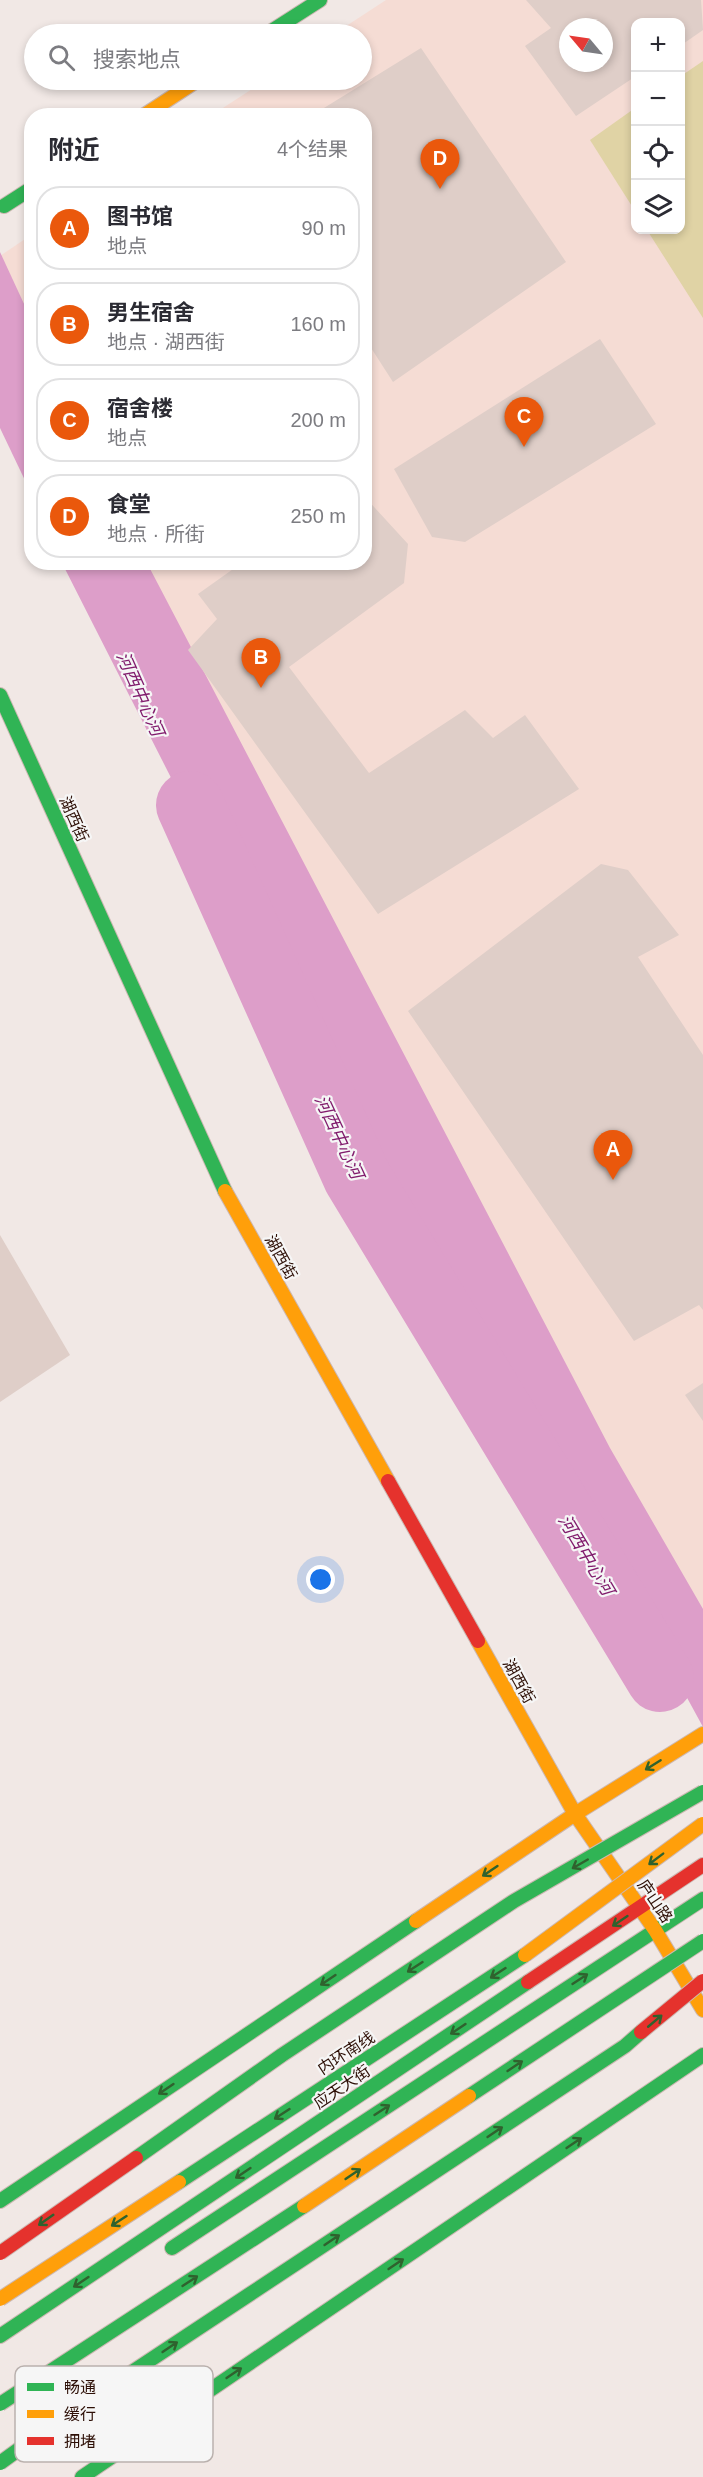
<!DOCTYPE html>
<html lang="zh">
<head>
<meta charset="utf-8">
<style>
  body { margin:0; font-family:Helvetica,"Noto Sans SC",sans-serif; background:#f2f2f3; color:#2b2b33 }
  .controls { position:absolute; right:18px; top:18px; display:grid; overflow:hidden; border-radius:12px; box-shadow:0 3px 9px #0003 }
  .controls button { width:54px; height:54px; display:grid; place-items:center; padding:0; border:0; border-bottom:2px solid #e1e1e2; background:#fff; color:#2b2b33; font:30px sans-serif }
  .compass { position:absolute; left:559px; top:18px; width:54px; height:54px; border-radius:50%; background:#fff; box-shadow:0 3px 9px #0003; rotate:299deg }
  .you { position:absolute; left:321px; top:1580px; width:21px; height:21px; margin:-15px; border:4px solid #fff; border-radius:50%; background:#1a73e8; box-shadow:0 0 0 9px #1a73e833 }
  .badge { display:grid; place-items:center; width:39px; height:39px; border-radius:50%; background:#ea580c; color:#fff; font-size:20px; font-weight:700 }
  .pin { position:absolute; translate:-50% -50px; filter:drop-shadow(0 2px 3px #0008) }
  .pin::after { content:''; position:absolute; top:32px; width:21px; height:18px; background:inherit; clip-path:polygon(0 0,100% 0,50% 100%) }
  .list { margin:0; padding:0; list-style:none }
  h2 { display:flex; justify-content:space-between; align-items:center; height:78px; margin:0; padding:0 24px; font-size:26px }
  h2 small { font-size:20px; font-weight:400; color:#7c7c81 }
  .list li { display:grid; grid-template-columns:39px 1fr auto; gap:18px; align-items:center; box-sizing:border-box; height:84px; margin:0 12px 12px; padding:0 12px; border:2px solid #e1e1e2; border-radius:24px }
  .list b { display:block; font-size:22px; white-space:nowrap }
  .list p { margin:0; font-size:20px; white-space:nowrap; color:#7c7c81 }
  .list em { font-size:20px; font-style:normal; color:#7c7c81 }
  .icon { flex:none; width:33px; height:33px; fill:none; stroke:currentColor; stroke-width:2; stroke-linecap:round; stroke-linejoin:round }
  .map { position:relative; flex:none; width:703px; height:2477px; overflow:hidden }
  .search { position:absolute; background:#fff; box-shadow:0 3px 9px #0003; left:24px; top:24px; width:348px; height:66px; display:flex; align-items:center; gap:15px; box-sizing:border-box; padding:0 21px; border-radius:33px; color:#7c7c81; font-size:22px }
  .panel { position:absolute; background:#fff; box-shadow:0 3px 9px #0003; left:24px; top:108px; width:348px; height:462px; border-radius:24px }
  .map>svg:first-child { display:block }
  .built { fill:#f5dcd4; fill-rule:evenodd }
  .green { fill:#e0d3a5 }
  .water { fill:#dd9ec9 }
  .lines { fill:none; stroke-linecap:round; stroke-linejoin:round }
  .river { stroke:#dd9ec9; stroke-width:68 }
  .building { fill:#dfcec8; fill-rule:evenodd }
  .fast-casing { stroke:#ccb8b2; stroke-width:16 }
  .slow-casing { stroke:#ccb8b2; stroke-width:16 }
  .jam-casing { stroke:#ccb8b2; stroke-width:16 }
  .fast { stroke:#30b455; stroke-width:14 }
  .slow { stroke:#ff9f0a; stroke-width:14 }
  .jam { stroke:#e5322d; stroke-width:14 }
  .fast-bridge-casing { stroke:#ccb8b2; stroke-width:16; stroke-linecap:butt }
  .slow-bridge-casing { stroke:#ccb8b2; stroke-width:16; stroke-linecap:butt }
  .jam-bridge-casing { stroke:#ccb8b2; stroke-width:16; stroke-linecap:butt }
  .fast-bridge { stroke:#30b455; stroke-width:14 }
  .slow-bridge { stroke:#ff9f0a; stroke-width:14 }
  .jam-bridge { stroke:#e5322d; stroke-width:14 }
  .oneway { stroke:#2f622e }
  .labels { text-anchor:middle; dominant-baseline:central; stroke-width:4.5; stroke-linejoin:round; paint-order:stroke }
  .street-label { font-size:16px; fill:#2e1007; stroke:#f6f6f6 }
  .water-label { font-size:18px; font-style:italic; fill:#811c6d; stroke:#f6f6f6 }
  .key { fill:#f6f6f6; stroke:#bab1ae; stroke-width:1.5 }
  .key-label { font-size:16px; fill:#2e1007 }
</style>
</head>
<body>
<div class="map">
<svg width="703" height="2477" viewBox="0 0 703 2477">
  <rect width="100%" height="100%" fill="#f1e8e5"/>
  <g class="built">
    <path d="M386,0H703V1648L110,563L364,562V116L212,115L266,80H362V34H334ZM636,22H680V230H636ZM568,27H604V63H568Z"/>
    <path d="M31,235V413L0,256Z"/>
  </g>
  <g class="green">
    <path d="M703,61V318L647,230H680L681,76Z"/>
    <path d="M635,108V211L590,140Z"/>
  </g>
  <g class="water">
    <path d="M0,252L31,319V493L0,428Z"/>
    <path d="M62,563H147L610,1448L703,1609V1727L655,1639L327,1085Z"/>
  </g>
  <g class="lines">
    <path class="river" d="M190,805L357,1177L660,1678"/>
  </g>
  <g class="building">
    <path d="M526,0H701L703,30L680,46V22H636V76L576,116L525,46L551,28ZM568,27H604V63H568Z"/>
    <path d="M421,48L566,262L393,382L364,337V116H311Z"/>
    <path d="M600,339L656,424L465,542L432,537L394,469Z"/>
    <path d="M364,496L408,544L404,583L289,667L369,773L465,710L493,738L525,715L579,789L378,914L188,650L217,619L198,594L243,562H364Z"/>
    <path d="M601,864L628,870L679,935L638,957L703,1055V1310L699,1305L634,1341L408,1011Z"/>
    <path d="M0,1235L70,1355L0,1402Z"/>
    <path d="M703,1383V1421L685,1395Z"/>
  </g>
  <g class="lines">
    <defs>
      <g id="fast">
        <path d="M267,34L320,0"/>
        <path d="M4,206L32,188"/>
        <path d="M0,695L225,1191"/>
        <path d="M0,2201L416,1921"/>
        <path d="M172,2248L703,1899"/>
        <path d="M0,2336L528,1982"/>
        <path d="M82,2477L703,2055"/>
      </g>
      <g id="slow">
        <path d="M143,116L198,80"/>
        <path d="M225,1191L388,1481"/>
        <path d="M478,1641L575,1814L655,1930L703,2010"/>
        <path d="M416,1921L575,1814L703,1734"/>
      </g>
      <g id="jam">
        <path d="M388,1481L478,1641"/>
        <path d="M528,1982L703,1865"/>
      </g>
    </defs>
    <use href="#fast" class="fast-casing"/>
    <use href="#slow" class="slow-casing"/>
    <use href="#jam" class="jam-casing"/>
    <use href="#fast" class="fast"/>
    <use href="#slow" class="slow"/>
    <use href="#jam" class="jam"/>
    <defs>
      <g id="fast-bridge">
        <path d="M469,2096L703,1941"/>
        <path d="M136,2158L282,2055L514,1901L703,1792"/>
        <path d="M179,2182L525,1955"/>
        <path d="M0,2404L304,2206"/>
        <path d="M0,2463L58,2421L625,2046L641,2032"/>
      </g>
      <g id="slow-bridge">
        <path d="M525,1955L703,1824"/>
        <path d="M304,2206L469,2096"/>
        <path d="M0,2299L179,2182"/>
      </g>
      <g id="jam-bridge">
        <path d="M641,2032L703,1981"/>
        <path d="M0,2253L136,2158"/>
      </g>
    </defs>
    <use href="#fast-bridge" class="fast-bridge-casing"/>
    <use href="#slow-bridge" class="slow-bridge-casing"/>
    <use href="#jam-bridge" class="jam-bridge-casing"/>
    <use href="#fast-bridge" class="fast-bridge"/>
    <use href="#slow-bridge" class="slow-bridge"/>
    <use href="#jam-bridge" class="jam-bridge"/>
  </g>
  <defs><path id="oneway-shaft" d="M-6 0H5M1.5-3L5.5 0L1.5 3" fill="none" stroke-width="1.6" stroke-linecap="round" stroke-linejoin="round" transform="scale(1.5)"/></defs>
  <g class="oneway">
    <use href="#oneway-shaft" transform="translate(653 1765) rotate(148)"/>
    <use href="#oneway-shaft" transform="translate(656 1859) rotate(143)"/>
    <use href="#oneway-shaft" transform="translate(580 1864) rotate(150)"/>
    <use href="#oneway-shaft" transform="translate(490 1871) rotate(146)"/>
    <use href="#oneway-shaft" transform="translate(620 1921) rotate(146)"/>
    <use href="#oneway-shaft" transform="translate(415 1967) rotate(147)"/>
    <use href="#oneway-shaft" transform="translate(498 1973) rotate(147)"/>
    <use href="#oneway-shaft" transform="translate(580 1979) rotate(-33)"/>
    <use href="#oneway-shaft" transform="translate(328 1980) rotate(146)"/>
    <use href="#oneway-shaft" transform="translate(655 2021) rotate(-40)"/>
    <use href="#oneway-shaft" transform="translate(458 2029) rotate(146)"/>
    <use href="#oneway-shaft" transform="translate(515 2066) rotate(-34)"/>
    <use href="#oneway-shaft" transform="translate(166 2089) rotate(146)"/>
    <use href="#oneway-shaft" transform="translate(382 2110) rotate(-33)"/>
    <use href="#oneway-shaft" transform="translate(282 2114) rotate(147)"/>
    <use href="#oneway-shaft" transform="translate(495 2132) rotate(-34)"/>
    <use href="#oneway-shaft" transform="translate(574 2143) rotate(-34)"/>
    <use href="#oneway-shaft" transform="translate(243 2173) rotate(146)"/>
    <use href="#oneway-shaft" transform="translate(353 2174) rotate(-34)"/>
    <use href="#oneway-shaft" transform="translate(46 2220) rotate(145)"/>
    <use href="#oneway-shaft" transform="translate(119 2221) rotate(147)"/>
    <use href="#oneway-shaft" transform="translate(332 2240) rotate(-34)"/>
    <use href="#oneway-shaft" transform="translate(396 2264) rotate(-34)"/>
    <use href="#oneway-shaft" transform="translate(190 2281) rotate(-33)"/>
    <use href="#oneway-shaft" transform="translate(81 2282) rotate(146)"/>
    <use href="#oneway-shaft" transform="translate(170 2347) rotate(-34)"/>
    <use href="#oneway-shaft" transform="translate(234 2373) rotate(-34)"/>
  </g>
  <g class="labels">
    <g class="street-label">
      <text transform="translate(74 819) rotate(66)">湖西街</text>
      <text transform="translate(281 1257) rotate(61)">湖西街</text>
      <text transform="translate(519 1681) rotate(61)">湖西街</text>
      <text transform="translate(655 1901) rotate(56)">庐山路</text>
      <text transform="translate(346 2053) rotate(-33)">内环南线</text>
      <text transform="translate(342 2087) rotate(-34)">应天大街</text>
    </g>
    <g class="water-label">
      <text transform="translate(140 694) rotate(66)">河西中心河</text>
      <text transform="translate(339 1137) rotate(65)">河西中心河</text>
      <text transform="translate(586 1555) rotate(59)">河西中心河</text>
    </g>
  </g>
  <rect x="15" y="2366" width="198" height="96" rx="9" class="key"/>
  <rect x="27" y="2383" width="27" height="8" fill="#30b455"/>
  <rect x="27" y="2410" width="27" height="8" fill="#ff9f0a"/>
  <rect x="27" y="2437" width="27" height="8" fill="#e5322d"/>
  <g class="key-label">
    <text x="64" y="2393">畅通</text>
    <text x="64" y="2420">缓行</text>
    <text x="64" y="2447">拥堵</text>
  </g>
</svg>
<div class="controls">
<button>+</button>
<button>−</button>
<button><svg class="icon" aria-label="locate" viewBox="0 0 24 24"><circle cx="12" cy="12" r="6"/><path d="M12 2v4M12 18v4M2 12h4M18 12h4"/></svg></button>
<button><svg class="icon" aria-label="layers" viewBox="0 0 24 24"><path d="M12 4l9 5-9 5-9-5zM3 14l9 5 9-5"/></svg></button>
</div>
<svg class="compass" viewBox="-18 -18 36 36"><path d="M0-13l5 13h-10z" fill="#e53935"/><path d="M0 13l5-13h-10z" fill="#7c7c81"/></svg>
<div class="you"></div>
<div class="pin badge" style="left:613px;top:1180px">A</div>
<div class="pin badge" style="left:261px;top:688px">B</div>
<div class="pin badge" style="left:524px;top:447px">C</div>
<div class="pin badge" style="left:440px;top:189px">D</div>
<div class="search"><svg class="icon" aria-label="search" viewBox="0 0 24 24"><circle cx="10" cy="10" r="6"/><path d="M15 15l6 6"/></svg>搜索地点</div>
<section class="panel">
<h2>附近<small>4个结果</small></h2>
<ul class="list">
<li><span class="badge">A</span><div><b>图书馆</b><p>地点</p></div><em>90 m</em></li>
<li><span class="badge">B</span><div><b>男生宿舍</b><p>地点 · 湖西街</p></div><em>160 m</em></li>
<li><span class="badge">C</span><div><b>宿舍楼</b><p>地点</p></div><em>200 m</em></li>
<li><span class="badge">D</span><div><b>食堂</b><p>地点 · 所街</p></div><em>250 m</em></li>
</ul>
</section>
</div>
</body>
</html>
